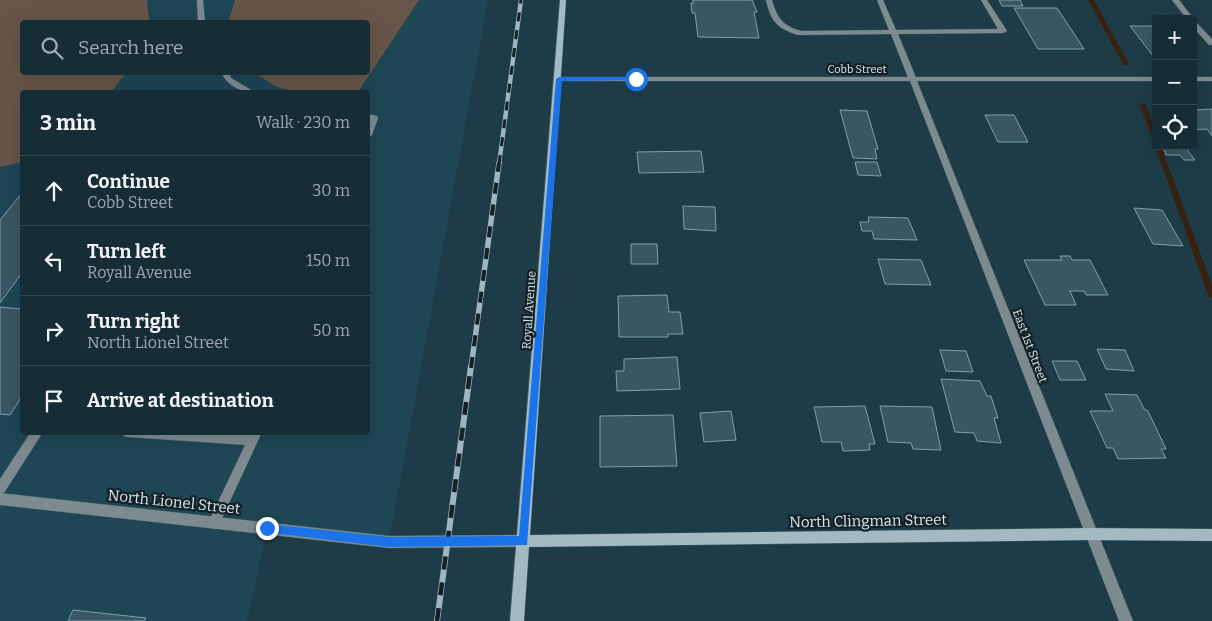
<!DOCTYPE html>
<html lang="en">
<head>
<meta charset="utf-8">
<style>
  body { margin:0; font-family:Bitter,serif; background:#233941; color:#f1f3f6 }
  .controls { position:absolute; right:15px; top:15px; display:grid; overflow:hidden; border-radius:5px; box-shadow:0 5px 20px #0002 }
  .controls button { width:45px; height:45px; display:grid; place-items:center; padding:0; border:0; border-bottom:1px solid #354950; background:#162d35; color:#f1f3f6; font:25px sans-serif }
  .stop { position:absolute; width:15px; height:15px; margin:-11px; border:4px solid #1a73e8; border-radius:50%; background:#fff }
  .stop.end { background:#1a73e8; border-color:#fff; box-shadow:0 1px 5px #0008 }
  .list { margin:0; padding:0; list-style:none }
  h2 { display:flex; justify-content:space-between; align-items:center; height:65px; margin:0; padding:0 20px; font-size:21px }
  h2 small { font-size:16px; font-weight:400; color:#9ea8ad }
  .list li { display:grid; grid-template-columns:32px 1fr auto; gap:15px; align-items:center; box-sizing:border-box; height:70px; padding:0 20px; border-top:1px solid #354950 }
  .list b { display:block; font-size:19px; white-space:nowrap }
  .list p { margin:0; font-size:16px; white-space:nowrap; color:#9ea8ad }
  .list em { font-size:16px; font-style:normal; color:#9ea8ad }
  .icon { flex:none; width:28px; height:28px; fill:none; stroke:currentColor; stroke-width:2; stroke-linecap:round; stroke-linejoin:round }
  .map { position:relative; flex:none; width:1212px; height:621px; overflow:hidden }
  .search { position:absolute; background:#162d35; box-shadow:0 5px 20px #0002; left:20px; top:20px; width:350px; height:55px; display:flex; align-items:center; gap:12px; box-sizing:border-box; padding:0 18px; border-radius:5px; color:#9ea8ad; font-size:19px }
  .panel { position:absolute; background:#162d35; box-shadow:0 5px 20px #0002; left:20px; top:90px; width:350px; height:345px; border-radius:5px }
  .map>svg:first-child { display:block }
  .built { fill:#1f4655; fill-rule:evenodd }
  .green { fill:#665548 }
  .lines { fill:none; stroke-linecap:round; stroke-linejoin:round }
  .stream { fill:#372212; fill-rule:evenodd }
  .building { fill:#395763; stroke:#7e9fac }
  .lane-casing { stroke:#3c5862; stroke-width:1 }
  .street-casing { stroke:#3c5862; stroke-width:1 }
  .secondary-casing { stroke:#3c5862; stroke-width:1 }
  .lane { fill:#7d8b91; fill-rule:evenodd }
  .street { fill:#7d8b91; fill-rule:evenodd }
  .secondary { fill:#a4bac3; fill-rule:evenodd }
  .rail-far2-casing { stroke:#a0b5bd; stroke-width:4.5 }
  .rail-far1-casing { stroke:#a0b5bd; stroke-width:5.5 }
  .rail-casing { stroke:#a0b5bd; stroke-width:6 }
  .rail-far2 { stroke:#142126; stroke-width:3; stroke-dasharray:9; stroke-linecap:butt }
  .rail-far1 { stroke:#142126; stroke-width:4; stroke-dasharray:11; stroke-linecap:butt }
  .rail { stroke:#142126; stroke-width:4.5; stroke-dasharray:13; stroke-linecap:butt }
  .route { fill:#1a73e8 }
  .labels { text-anchor:middle; dominant-baseline:central; stroke-width:4.5; stroke-linejoin:round; paint-order:stroke }
  .far-street-label { font-size:11px; fill:#d7e8ef; stroke:#142126 }
  .street-label { font-size:12px; fill:#d7e8ef; stroke:#142126 }
  .near-street-label { font-size:15px; fill:#d7e8ef; stroke:#142126 }
</style>
</head>
<body>
<div class="map">
<svg width="1212" height="621" viewBox="0 0 1212 621">
  <rect width="100%" height="100%" fill="#1e3c47"/>
  <path class="built" d="M0,0H488L389,542L267,529L247,621H0ZM22,22H368V72H22ZM22,92H368V432H22Z"/>
  <g class="green">
    <path d="M0,0H147L149,20V22H22V72L126,73L111,92H22V162L0,167Z"/>
    <path d="M235,0H419L358,92H296L275,86L255,73L368,72V22H228Z"/>
  </g>
  <g class="lines">
    <g class="stream">
      <path d="M1088,0H1094L1129,64L1128,65H1124L1123,64Z"/>
      <path d="M1143,103L1146,105L1156,131V142L1153,140L1140,105Z"/>
      <path d="M1156,145V146H1161L1212,285V298L1209,297L1208,295L1155,146Z"/>
    </g>
  </g>
  <g class="building">
    <path d="M693,0H752L757,12H754L759,38L698,37L695,13H692L691,3H693Z"/>
    <path d="M999,0H1020L1023,6H1002Z"/>
    <path d="M1014,8H1057L1084,49H1038Z"/>
    <path d="M1130,26H1154L1156,56H1153Z"/>
    <path d="M1212,109V136L1207,129L1193,130V110Z"/>
    <path d="M840,110L867,111L878,149H875L877,159L853,158Z"/>
    <path d="M985,115H1014L1028,142H998Z"/>
    <path d="M1163,146H1184L1195,160H1184L1180,155H1166Z"/>
    <path d="M701,151L704,172L639,173L637,152Z"/>
    <path d="M855,162H877L881,176L858,175Z"/>
    <path d="M22,193V273L0,303V220Z"/>
    <path d="M683,206L715,207L716,231L684,229Z"/>
    <path d="M1134,208L1162,210L1183,246L1153,244Z"/>
    <path d="M868,217L908,218L917,240L874,239L872,231H862L860,222H869Z"/>
    <path d="M631,244H657L658,264H631Z"/>
    <path d="M1060,256H1070L1072,260H1090L1108,295H1086L1084,291H1070L1076,305H1045L1024,260H1062Z"/>
    <path d="M878,259L921,260L931,285L885,284Z"/>
    <path d="M667,295L669,312H680L683,334H668V337H619L618,296Z"/>
    <path d="M0,307L22,309V396L10,415L0,414Z"/>
    <path d="M1097,349L1125,350L1134,371L1106,369Z"/>
    <path d="M940,350L966,351L973,372L946,371Z"/>
    <path d="M677,357L680,389L617,391L616,371H624V359Z"/>
    <path d="M1052,361H1077L1086,380H1060Z"/>
    <path d="M941,379L980,381L987,396H991L998,418H994L1001,443L977,441L974,433L955,432Z"/>
    <path d="M1105,394L1137,395L1144,409L1148,411L1166,449H1161L1166,458L1118,459L1113,448H1107L1090,411H1113Z"/>
    <path d="M865,406L875,444H869L870,450L843,451L841,442H822L814,407Z"/>
    <path d="M880,406L932,407L941,450L913,449L911,443L888,442Z"/>
    <path d="M731,411L736,440L704,442L700,413Z"/>
    <path d="M673,415L677,466L600,467V416Z"/>
    <path d="M73,610L146,618L144,621H68Z"/>
  </g>
  <g class="lines">
    <defs>
      <g id="lane">
        <path d="M197,0H203L205,22H198Z"/>
        <path d="M766,0H772C777,18 783,26 801,31L889,30L877,0H883L896,30L998,29L981,0H987L1007,31L1003,33L898,34L917,80L913,82L909,80L891,34L798,35C777,28 771,22 766,0Z"/>
        <path d="M221,72H229L231,78L251,90L252,92C239,92 226,84 221,72Z"/>
        <path d="M368,114L377,116L378,118L372,135L368,138V125L369,120H368Z"/>
        <path d="M31,432H43L4,493L0,495V479Z"/>
        <path d="M123,432H209L250,434L251,432H262L218,527L214,529L210,527L208,523L245,445L128,437L124,436Z"/>
      </g>
      <g id="street">
        <path d="M1172,0H1179L1193,18L1194,20L1212,39V45H1209L1193,27V19H1187Z"/>
        <path d="M556,77H1156V81H917L1133,621H1119L910,81H559L555,79Z"/>
        <rect x="1193" y="77" width="19" height="4"/>
        <path d="M0,493L389,536L524,535L528,537L530,541L528,545L524,547L389,548L0,505Z"/>
      </g>
      <path id="secondary" d="M560,0H566L530,535L1090,528L1212,529V541L1090,540L529,547L524,621H510Z"/>
    </defs>
    <use href="#lane" class="lane-casing"/>
    <use href="#street" class="street-casing"/>
    <use href="#secondary" class="secondary-casing"/>
    <use href="#lane" class="lane"/>
    <use href="#street" class="street"/>
    <use href="#secondary" class="secondary"/>
    <defs>
      <path id="rail-far2" d="M499,164L521,0"/>
      <path id="rail-far1" d="M471,368L499,163"/>
      <path id="rail" d="M437,621L471,366"/>
    </defs>
    <use href="#rail-far2" class="rail-far2-casing"/>
    <use href="#rail-far1" class="rail-far1-casing"/>
    <use href="#rail" class="rail-casing"/>
    <use href="#rail-far2" class="rail-far2"/>
    <use href="#rail-far1" class="rail-far1"/>
    <use href="#rail" class="rail"/>
  </g>
  <path class="route" d="M636,77L638,80L562,81L527,545L389,547L264,532V525L267,524L389,537L519,536L556,79L559,77Z"/>
  <g class="labels">
    <g class="far-street-label">
      <text x="857" y="69">Cobb Street</text>
    </g>
    <g class="street-label">
      <text transform="translate(529 310) rotate(-86)">Royall Avenue</text>
      <text transform="translate(1030 346) rotate(69)">East 1st Street</text>
    </g>
    <g class="near-street-label">
      <text transform="translate(174 502) rotate(6)">North Lionel Street</text>
      <text transform="translate(868 521) rotate(-1)">North Clingman Street</text>
    </g>
  </g>
</svg>
<div class="controls">
<button>+</button>
<button>−</button>
<button><svg class="icon" aria-label="locate" viewBox="0 0 24 24"><circle cx="12" cy="12" r="6"/><path d="M12 2v4M12 18v4M2 12h4M18 12h4"/></svg></button>
</div>
<div class="stop" style="left:636px;top:79px"></div>
<div class="stop end" style="left:267px;top:528px"></div>
<div class="search"><svg class="icon" aria-label="search" viewBox="0 0 24 24"><circle cx="10" cy="10" r="6"/><path d="M15 15l6 6"/></svg>Search here</div>
<section class="panel">
<h2>3 min<small>Walk · 230 m</small></h2>
<ul class="list">
<li><svg class="icon" aria-label="ahead" viewBox="0 0 24 24"><path d="M12 20V5M6 11l6-6 6 6"/></svg><div><b>Continue</b><p>Cobb Street</p></div><em>30 m</em></li>
<li><svg class="icon" aria-label="left" viewBox="0 0 24 24"><path d="M17 20v-9H6M10 6l-5 5 5 5"/></svg><div><b>Turn left</b><p>Royall Avenue</p></div><em>150 m</em></li>
<li><svg class="icon" aria-label="right" viewBox="0 0 24 24"><path d="M7 20v-9h11M14 6l5 5-5 5"/></svg><div><b>Turn right</b><p>North Lionel Street</p></div><em>50 m</em></li>
<li><svg class="icon" aria-label="arrive" viewBox="0 0 24 24"><path d="M6 21V4h12l-3 4 3 4H6"/></svg><div><b>Arrive at destination</b></div></li>
</ul>
</section>
</div>
</body>
</html>
